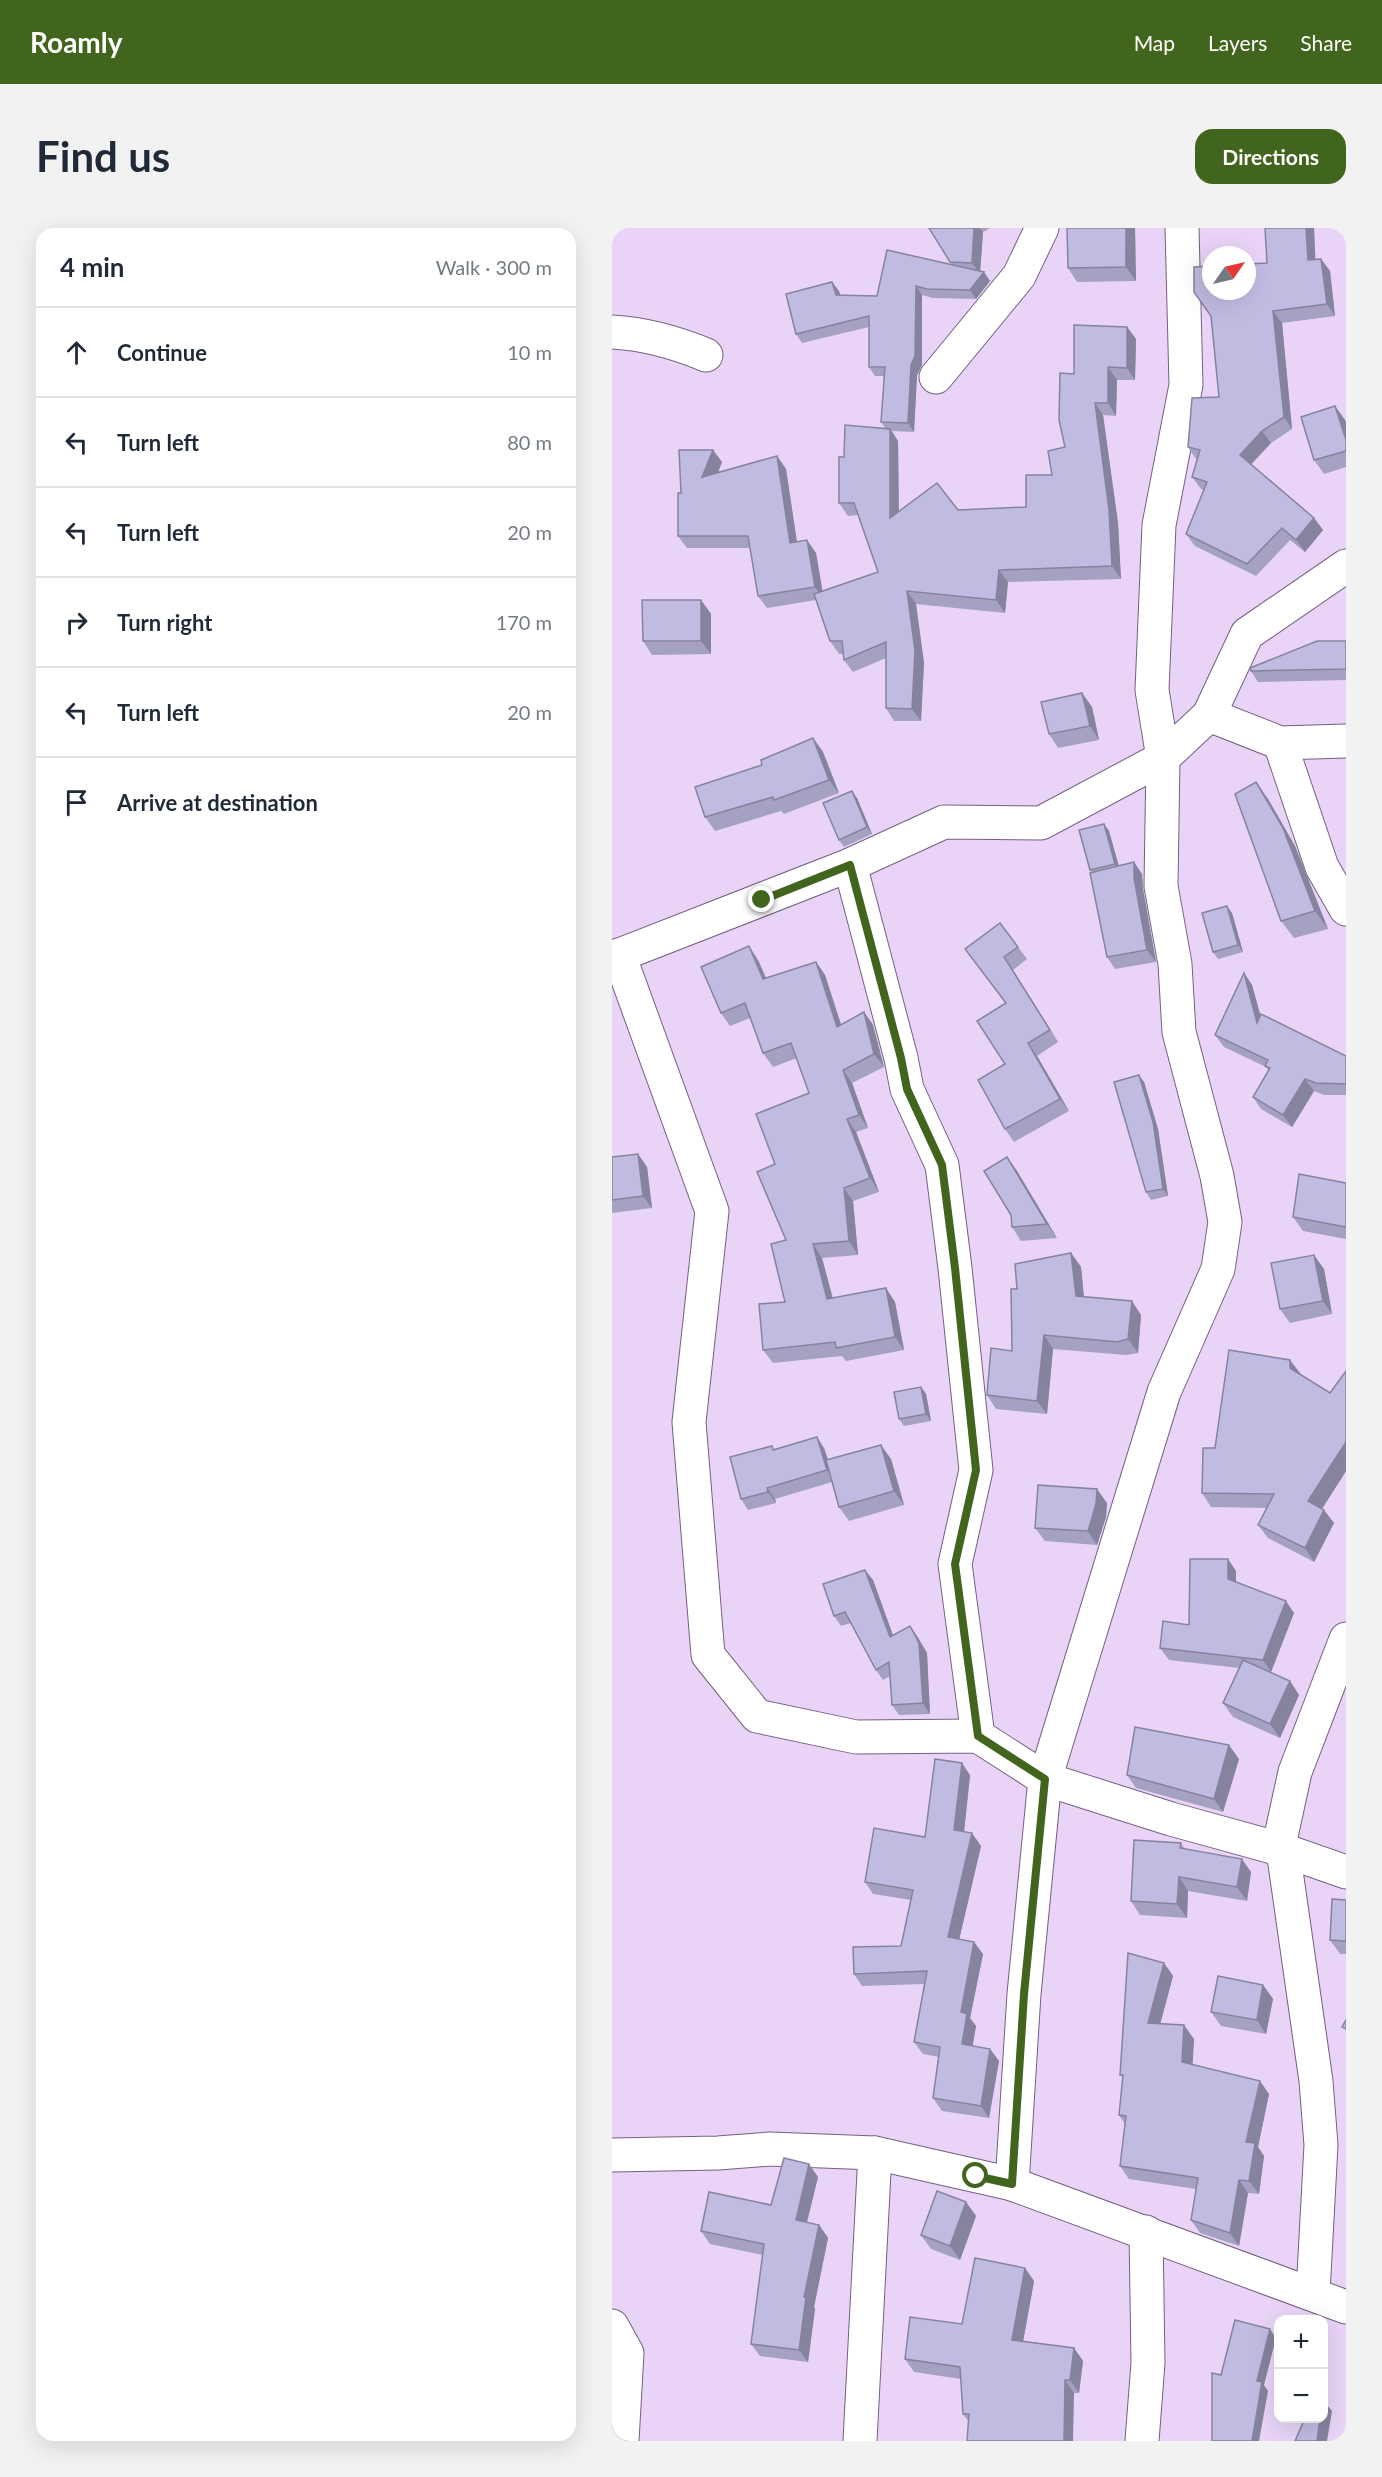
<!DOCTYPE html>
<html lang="en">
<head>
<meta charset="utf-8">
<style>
  body { margin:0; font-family:Lato,sans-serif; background:#f2f2f3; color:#1f2937 }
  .controls { position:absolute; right:18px; bottom:18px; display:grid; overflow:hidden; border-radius:12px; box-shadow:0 6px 24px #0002 }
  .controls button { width:54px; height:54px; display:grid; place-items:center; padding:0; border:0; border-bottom:2px solid #e0e1e3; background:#fff; color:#1f2937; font:30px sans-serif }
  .compass { position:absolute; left:590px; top:18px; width:54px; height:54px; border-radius:50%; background:#fff; box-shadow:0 6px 24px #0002; rotate:56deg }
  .stop { position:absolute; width:18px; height:18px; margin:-14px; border:4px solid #42651d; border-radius:50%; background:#fff }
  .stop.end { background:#42651d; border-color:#fff; box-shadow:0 2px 6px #0008 }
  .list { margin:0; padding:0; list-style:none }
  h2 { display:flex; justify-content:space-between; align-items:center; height:78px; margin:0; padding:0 24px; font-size:26px }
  h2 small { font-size:20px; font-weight:400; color:#747a83 }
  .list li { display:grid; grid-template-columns:39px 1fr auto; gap:18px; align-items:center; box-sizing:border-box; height:90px; padding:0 24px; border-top:2px solid #e0e1e3 }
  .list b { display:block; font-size:22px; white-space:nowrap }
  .list em { font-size:20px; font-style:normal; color:#747a83 }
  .icon { flex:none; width:33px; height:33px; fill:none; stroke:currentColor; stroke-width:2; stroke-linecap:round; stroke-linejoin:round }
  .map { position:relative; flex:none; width:734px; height:2213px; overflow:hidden; border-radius:18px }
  header { display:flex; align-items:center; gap:36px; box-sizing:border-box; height:84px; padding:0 30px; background:#42651d; color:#fff }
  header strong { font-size:28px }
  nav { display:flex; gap:33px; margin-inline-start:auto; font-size:21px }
  .intro { display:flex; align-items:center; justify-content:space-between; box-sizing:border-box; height:144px; padding:0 36px }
  h1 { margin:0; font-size:42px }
  .button { padding:15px 27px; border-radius:18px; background:#42651d; color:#fff; font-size:21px; font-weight:700 }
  main { display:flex; gap:36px; padding:0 36px }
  aside { flex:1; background:#fff; border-radius:18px; box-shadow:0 6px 24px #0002 }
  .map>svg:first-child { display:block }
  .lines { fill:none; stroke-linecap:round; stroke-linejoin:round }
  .minor-casing { stroke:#746181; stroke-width:35 }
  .tertiary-casing { stroke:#746181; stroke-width:35 }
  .minor { stroke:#fff; stroke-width:33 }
  .tertiary { stroke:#fff; stroke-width:33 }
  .wall { fill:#a5a1c2 }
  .shaded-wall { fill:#86839e }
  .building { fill:#c0bbe1; stroke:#86839e; stroke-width:1.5 }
  .route { stroke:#42651d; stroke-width:8 }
</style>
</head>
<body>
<header>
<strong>Roamly</strong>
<nav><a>Map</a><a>Layers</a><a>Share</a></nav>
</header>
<div class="intro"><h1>Find us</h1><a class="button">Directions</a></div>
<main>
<aside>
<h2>4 min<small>Walk · 300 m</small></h2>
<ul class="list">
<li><svg class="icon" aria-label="ahead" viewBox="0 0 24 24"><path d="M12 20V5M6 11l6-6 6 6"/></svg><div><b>Continue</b></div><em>10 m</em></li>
<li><svg class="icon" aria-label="left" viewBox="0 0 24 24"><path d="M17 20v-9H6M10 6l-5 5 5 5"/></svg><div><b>Turn left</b></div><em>80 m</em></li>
<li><svg class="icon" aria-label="left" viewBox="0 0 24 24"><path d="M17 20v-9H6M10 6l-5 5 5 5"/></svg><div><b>Turn left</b></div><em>20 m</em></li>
<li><svg class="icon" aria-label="right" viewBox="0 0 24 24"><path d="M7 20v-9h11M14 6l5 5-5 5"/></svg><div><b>Turn right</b></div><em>170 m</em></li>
<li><svg class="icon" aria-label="left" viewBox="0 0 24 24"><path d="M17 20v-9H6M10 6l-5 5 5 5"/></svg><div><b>Turn left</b></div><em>20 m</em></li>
<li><svg class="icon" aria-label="arrive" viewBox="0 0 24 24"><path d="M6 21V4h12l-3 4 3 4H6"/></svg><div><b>Arrive at destination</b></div></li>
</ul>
</aside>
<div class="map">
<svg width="734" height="2213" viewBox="0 0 734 2213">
  <rect width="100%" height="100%" fill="#e9d4f7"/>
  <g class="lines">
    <defs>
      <g id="minor">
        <path d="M0,104C34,106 63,114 94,127"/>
        <path d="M324,149L407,48L430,0"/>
        <path d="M597,487L635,406L734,338"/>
        <path d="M668,515L710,639L734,681"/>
        <path d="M238,637L289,830L295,861L330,937L343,1040L364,1242L343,1336L366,1508"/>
        <path d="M7,727L100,983L77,1194L96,1427L145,1488L244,1509L366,1508L433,1551L559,1591L671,1622L734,1644"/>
        <path d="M0,730L238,637L332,594L429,595L551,530L597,487L668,515L734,513"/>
        <path d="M666,1622L683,1544L734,1411"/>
        <path d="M671,1622L704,1853L709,1917L701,2065"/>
        <path d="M0,1927L106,1925L158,1921L263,1925L400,1956L734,2079"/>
        <path d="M400,1956L412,1766L433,1551L552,1164L606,1041L613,994L605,948L567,804L563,736L549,658L551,530L540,462L547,297L574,157L570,0"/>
        <path d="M248,2213L263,1925"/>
        <path d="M530,2213L536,2135L534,2004"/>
      </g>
      <path id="tertiary" d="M0,2098L15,2125L10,2213"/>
    </defs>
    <use href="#minor" class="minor-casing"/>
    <use href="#tertiary" class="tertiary-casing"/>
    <use href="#minor" class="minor"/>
    <use href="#tertiary" class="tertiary"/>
  </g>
  <g class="wall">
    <path d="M317,0H378L371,4L368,43L378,53L364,71L321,70L310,67V137L305,147L302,204L280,203L286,213L287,284L346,282L414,279L440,247L453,219L462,146L515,99L524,111L523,152H505L504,188L491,187L506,295L509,351L396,354L393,385L304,376L312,435L309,493H282L274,480V430L241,444L232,432L231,426H227L218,413L204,372L155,380L146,368L138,320H75L66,308L69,265L101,222L110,234L106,245L165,228L174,241L185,314L204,325L210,363L266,344L246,287L236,288L227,275L232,229L273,200L269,194L272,148H263L257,139V99L190,115L184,106L227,63L228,67L265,68L340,37Z"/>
    <path d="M523,0L524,53L465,54L456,40Z"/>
    <path d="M702,0L703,31H709L718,43L723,88L670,95L680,201L659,215L639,237L702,290L711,302L693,324L678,312L644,348L583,318L574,306L592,262L589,261L580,249L586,231H584L576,219L607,169L599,88L655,35Z"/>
    <path d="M723,178L733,192L734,195V239L712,246L702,232Z"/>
    <path d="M89,372L99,386V426L40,427L31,413Z"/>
    <path d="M734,413V452L646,454L639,443Z"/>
    <path d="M470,465L480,479L487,512L446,520L437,506Z"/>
    <path d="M201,510L211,524L227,565L172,586L169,583L103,603L93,589L150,537Z"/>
    <path d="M245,570L260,606L232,619L227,612Z"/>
    <path d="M656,571L683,618L716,701L682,710L669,693Z"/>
    <path d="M492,596L497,603L507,638L522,634L530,646L531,661L544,734L503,741L495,729L480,645L478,642Z"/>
    <path d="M620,685L631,724L606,731L601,724Z"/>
    <path d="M406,719L415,731L401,742L446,814L425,828L457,883L402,914L393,901L394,775L353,721Z"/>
    <path d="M146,732L154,750L204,734L213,747L229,797L252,784L261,797L272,839L240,855L256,900L244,904L267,964L241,973L246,1027L210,1030L221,1070L283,1074L292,1122L234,1133L230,1128L161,1135L151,1122L173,1074L174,1012L163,936L197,865L185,830L161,839L151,825L138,790L118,798L109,785Z"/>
    <path d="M632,745L640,757L648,787L734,828V867H712L702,863L680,899L649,881L641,869L657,843L654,839L612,819L603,807Z"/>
    <path d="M532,854L546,901L556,968L539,972L534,964Z"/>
    <path d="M26,926L35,939L40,980L0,985V929Z"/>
    <path d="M395,929L405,943L445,1010L409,1013L400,999Z"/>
    <path d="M734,955V1011L691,1003L681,989Z"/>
    <path d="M459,1025L469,1039L472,1068L529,1087L526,1125L514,1127L441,1121L435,1186L384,1181L375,1167L400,1123L405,1061Z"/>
    <path d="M712,1041L720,1086L678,1095L668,1081Z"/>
    <path d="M688,1145L734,1243L710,1281L722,1295L702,1334L656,1310L646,1297L655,1280L599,1279L590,1265L603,1220Z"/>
    <path d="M309,1159L314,1166L319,1193L292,1198L287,1191Z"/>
    <path d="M212,1220L216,1232L279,1231L292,1277L237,1293L227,1279L220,1254L163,1271L164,1275L136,1282L129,1271L162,1221Z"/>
    <path d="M495,1275L494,1289L485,1317L433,1313L423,1300Z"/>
    <path d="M253,1342L261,1352L281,1407L305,1408L315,1425L318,1486L287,1487L280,1477L278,1448L271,1452L264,1442L239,1395L229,1398L222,1388Z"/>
    <path d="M624,1343V1354L682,1385L659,1444L678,1453L687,1467L668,1510L621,1489L611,1475L627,1440L557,1432L548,1420L577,1397Z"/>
    <path d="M627,1531L611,1584L524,1560L515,1547Z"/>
    <path d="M358,1547L352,1604L369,1618L347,1711L362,1714L371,1726L358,1790L364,1798L360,1818L378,1821L387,1833L377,1890L330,1883L321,1870L327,1829L311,1826L302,1814L312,1756L250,1758L242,1746L289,1718L299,1672L261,1666L253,1654L313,1609Z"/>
    <path d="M569,1615L572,1620L639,1644L635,1673L576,1663L575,1690L528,1687L519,1673Z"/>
    <path d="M734,1672V1726H728L718,1712Z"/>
    <path d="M552,1735L561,1748L548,1796L582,1811L580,1837L657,1866L646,1919L652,1928L647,1966L636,1965L627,2018L588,2005L579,1992L584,1961L517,1951L508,1938L513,1896L507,1887L511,1850L508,1847Z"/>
    <path d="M651,1757L661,1771L654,1806L609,1798L599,1784Z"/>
    <path d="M206,1949L195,1995L207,1997L216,2010L202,2079L203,2081L196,2134L148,2128L139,2116L151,2027L98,2016L89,2003L159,1977Z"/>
    <path d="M354,1974L364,1988L348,2032L319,2021L309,2007Z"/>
    <path d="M422,2053L411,2113L462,2120L471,2133L467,2165H462L357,2194L351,2186L349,2151L302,2144L293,2131L350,2096Z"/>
  </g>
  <g class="shaded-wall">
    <path d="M362,0H368L371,4L368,46L360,35Z"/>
    <path d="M514,0H523L524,53L514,39Z"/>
    <path d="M694,0H702L704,44L696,32Z"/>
    <path d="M709,31L718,43L723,88L715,76Z"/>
    <path d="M372,44L378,53L364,71L358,62Z"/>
    <path d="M220,54L227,63L230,76L224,67Z"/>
    <path d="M304,58L310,67V137L305,147L302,204L296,195Z"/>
    <path d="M661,83L670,95L680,201L672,189Z"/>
    <path d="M515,99L524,111L523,152L515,140Z"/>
    <path d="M496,139L505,152L504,188L496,175Z"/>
    <path d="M483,175L491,187L506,295L509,351L500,338Z"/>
    <path d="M723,178L733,192L734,195V212Z"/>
    <path d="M278,201L286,213L287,303L278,290Z"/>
    <path d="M650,203L659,215L636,239L628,227Z"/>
    <path d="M101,222L110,234L99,262L90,249Z"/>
    <path d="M165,228L174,241L187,328L178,315Z"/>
    <path d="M702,290L711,302L693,324L684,312Z"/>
    <path d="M195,312L204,325L212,371L203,359Z"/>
    <path d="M387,342L396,354L393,385L384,372Z"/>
    <path d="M295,363L304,376L312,435L309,493L300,481Z"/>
    <path d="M89,372L99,386V426L89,413Z"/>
    <path d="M470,465L480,479L487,512L478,498Z"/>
    <path d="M201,510L211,524L227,565L217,552Z"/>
    <path d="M644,554L656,571L683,618L716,701L703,683Z"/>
    <path d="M240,563L245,570L260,606L255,599Z"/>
    <path d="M492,596L497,603L508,643L503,636Z"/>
    <path d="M522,634L530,646L531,661L544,734L535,722L522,650Z"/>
    <path d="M615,678L620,685L631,724L626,717Z"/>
    <path d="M137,718L146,732L160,764L151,751Z"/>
    <path d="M392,729L401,742L446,814L438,802Z"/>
    <path d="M204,734L213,747L234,812L225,799Z"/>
    <path d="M632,745L640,757L654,807L645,795Z"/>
    <path d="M252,784L261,797L272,839L262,826Z"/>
    <path d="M416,815L425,828L457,883L448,871Z"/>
    <path d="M231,842L240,855L256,900L247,887Z"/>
    <path d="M527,847L532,854L546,901L556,968L551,961Z"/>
    <path d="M693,851L702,863L680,899L671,887Z"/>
    <path d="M235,891L244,904L267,964L258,950Z"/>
    <path d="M26,926L35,939L40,980L31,968Z"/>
    <path d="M395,929L405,943L445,1010L435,996Z"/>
    <path d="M232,960L241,973L246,1027L237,1013Z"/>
    <path d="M201,1016L210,1030L224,1084L215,1071Z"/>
    <path d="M459,1025L469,1039L473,1081L464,1068Z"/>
    <path d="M702,1027L712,1041L720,1086L711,1073Z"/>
    <path d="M274,1060L283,1074L292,1122L283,1109Z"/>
    <path d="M520,1073L529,1087L526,1125L516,1111Z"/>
    <path d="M432,1107L441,1121L435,1186L425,1173Z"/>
    <path d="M678,1132L688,1145V1154L678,1140Z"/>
    <path d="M309,1159L314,1166L319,1193L314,1186Z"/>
    <path d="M205,1209L212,1220L223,1253L215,1242Z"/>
    <path d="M734,1214V1243L706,1287L696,1273Z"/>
    <path d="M269,1217L279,1231L292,1277L282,1263Z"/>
    <path d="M155,1260L163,1271L164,1275L156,1264Z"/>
    <path d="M485,1261L495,1275L494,1289L485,1317L476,1303Z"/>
    <path d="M712,1282L722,1295L702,1334L693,1320Z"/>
    <path d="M616,1331L624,1343V1363L616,1351Z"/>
    <path d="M253,1342L261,1352L285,1419L278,1409Z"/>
    <path d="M674,1373L682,1385L659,1444L651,1432Z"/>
    <path d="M298,1398L305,1408L315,1425L318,1486L311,1475Z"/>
    <path d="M678,1453L687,1467L668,1510L658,1496Z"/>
    <path d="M617,1517L627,1531L611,1584L602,1571Z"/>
    <path d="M350,1535L358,1547L351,1614L342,1602Z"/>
    <path d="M360,1605L369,1618L345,1721L336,1709Z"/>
    <path d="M630,1631L639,1644L635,1673L625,1659Z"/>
    <path d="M567,1649L576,1663L575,1690L565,1676Z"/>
    <path d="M362,1714L371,1726L358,1790L364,1798L359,1828L350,1816L349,1784Z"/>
    <path d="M552,1735L561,1748L545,1808L536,1795Z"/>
    <path d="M651,1757L661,1771L654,1806L645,1792Z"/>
    <path d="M572,1797L582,1811L580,1848L570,1834Z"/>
    <path d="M378,1821L387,1833L377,1890L369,1878Z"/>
    <path d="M648,1853L657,1866L646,1919L652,1928L647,1966L637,1953L634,1914Z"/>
    <path d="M197,1936L206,1949L192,2005L184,1992Z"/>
    <path d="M627,1952L636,1965L627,2018L618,2005Z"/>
    <path d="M354,1974L364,1988L348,2032L338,2018Z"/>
    <path d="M207,1997L216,2010L202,2079L203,2081L196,2134L187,2122L192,2069Z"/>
    <path d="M413,2040L422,2053L409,2125L400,2112Z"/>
    <path d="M658,2101L664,2110L652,2157L656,2163L647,2213H640L645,2153Z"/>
    <path d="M462,2120L471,2133L467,2165L458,2152Z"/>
    <path d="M453,2152L462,2165L461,2213H452Z"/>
    <path d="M711,2172L720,2183L715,2213H705L708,2190H711Z"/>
  </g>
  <g class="building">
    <path d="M317,0H362L360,35L338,34Z"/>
    <path d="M455,0H514V39L456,40Z"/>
    <path d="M653,0H694L696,32L709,31L715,76L661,83L672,189L650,203L628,227L702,290L684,312L670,300L635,336L574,306L595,254L580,249L588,222L576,219L580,170L607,169L599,88L582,64V39L599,38V63H635V36L655,35Z"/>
    <path d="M275,22L372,44L358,62L315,61L304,58L303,128L299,137L296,195L269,194L273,139H257V88L184,106L174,66L220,54L224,67L265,68Z"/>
    <path d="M462,97L515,99V140L496,139V175H483L497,282L500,338L387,342L384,372L295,363L303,423L300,481L274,480V414L232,432L230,413H218L202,366L266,344L242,275H227V229H232L233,197L278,201V290L325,255L346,282L414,279V247H440L436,223L453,219L447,192L448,145L462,146Z"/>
    <path d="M723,178L734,212V223L702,232L689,189Z"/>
    <path d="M67,222H101L90,249L165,228L178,315L195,312L203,359L146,368L136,308H66V265H69Z"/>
    <path d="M30,372H89V413H31Z"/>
    <path d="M705,413H734V441L639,443L638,440Z"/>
    <path d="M470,465L478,498L437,506L429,474Z"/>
    <path d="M201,510L217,552L162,572L161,569L93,589L83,559L150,537L149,532Z"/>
    <path d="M644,554L671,600L703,683L669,693L623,566Z"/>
    <path d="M240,563L255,599L227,612L211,575Z"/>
    <path d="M492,596L503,636L478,642L467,602Z"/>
    <path d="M522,634V650L535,722L495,729L478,645Z"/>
    <path d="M615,678L626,717L601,724L590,685Z"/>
    <path d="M388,695L406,719L392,729L438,802L416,815L448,871L393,901L366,852L393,836L365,793L394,775L353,721Z"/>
    <path d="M137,718L151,751L204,734L225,799L252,784L262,826L231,842L247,887L235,891L258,950L232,960L237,1013L201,1016L215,1071L274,1060L283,1109L224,1120L223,1114L151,1122L147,1076L173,1074L159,1016L174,1012L145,944L163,936L144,886L197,865L179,815L151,825L133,775L109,785L89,739Z"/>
    <path d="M632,745L645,795L649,786L734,828V856L704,855L693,851L671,887L641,869L658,840L653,838L656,832L603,807Z"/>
    <path d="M527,847L541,894L551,961L534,964L502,854Z"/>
    <path d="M26,926L31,968L0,972V929Z"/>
    <path d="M395,929L435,996L400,999L399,987L372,943Z"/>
    <path d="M687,946L734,955V999L681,989Z"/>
    <path d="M459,1025L464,1068L520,1073L516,1111L505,1114L432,1107L425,1173L375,1167L379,1120L400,1123L399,1061H405L403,1036Z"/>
    <path d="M702,1027L711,1073L668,1081L659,1035Z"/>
    <path d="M617,1122L678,1132V1140L718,1165L734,1143V1214L696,1273L712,1282L693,1320L646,1297L662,1266L590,1265L591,1220H603Z"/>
    <path d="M309,1159L314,1186L287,1191L282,1164Z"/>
    <path d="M205,1209L215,1242L155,1260L156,1264L129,1271L118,1229L160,1218L161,1222Z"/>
    <path d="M269,1217L282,1263L227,1279L214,1232Z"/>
    <path d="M426,1257L485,1261L484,1276L476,1303L423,1300Z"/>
    <path d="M578,1331H616V1351L674,1373L651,1432L548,1420L551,1393L577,1397Z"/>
    <path d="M253,1342L278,1409L298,1398L307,1415L311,1475L280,1477L277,1434L264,1442L233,1384L222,1388L211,1356Z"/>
    <path d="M631,1432L678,1453L658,1496L611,1475Z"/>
    <path d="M523,1499L617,1517L602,1571L515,1547Z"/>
    <path d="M323,1531L350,1535L342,1602L360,1605L336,1709L362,1714L349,1784L355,1786L350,1816L378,1821L369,1878L321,1870L328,1819L302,1814L315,1743L242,1746L241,1719L289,1718L301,1662L253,1654L262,1600L313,1609Z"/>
    <path d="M522,1612L569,1615L568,1620L630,1631L625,1659L567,1649L565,1676L519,1673Z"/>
    <path d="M720,1671L734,1672V1713L718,1712Z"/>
    <path d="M516,1725L552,1735L536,1795L572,1797L570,1834L648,1853L634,1914L643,1915L637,1953L627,1952L618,2005L579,1992L586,1950L508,1938L514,1888L507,1887L511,1847H508Z"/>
    <path d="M606,1748L651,1757L645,1792L599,1784Z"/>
    <path d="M734,1792V1801L730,1799Z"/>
    <path d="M172,1930L197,1936L184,1992L207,1997L192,2069H194L187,2122L139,2116L152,2016L89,2003L97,1964L159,1977Z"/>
    <path d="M325,1963L354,1974L338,2018L309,2007Z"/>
    <path d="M363,2030L413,2040L400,2112L462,2120L458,2152H453L452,2213H355L357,2186H351L348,2139L293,2131L298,2089L350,2096Z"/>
    <path d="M623,2092L658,2101L645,2153L650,2154L640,2213H600V2145L609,2147Z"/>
    <path d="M693,2190H708L705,2213H683Z"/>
  </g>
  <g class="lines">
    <path class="route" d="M150,672L238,637L289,830L295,861L330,937L343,1040L364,1242L343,1336L366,1508L433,1551L412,1766L400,1956L364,1948"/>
  </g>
</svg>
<div class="controls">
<button>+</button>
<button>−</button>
</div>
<svg class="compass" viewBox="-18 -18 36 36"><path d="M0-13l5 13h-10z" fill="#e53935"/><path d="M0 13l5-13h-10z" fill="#747a83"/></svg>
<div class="stop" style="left:364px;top:1948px"></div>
<div class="stop end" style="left:150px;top:672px"></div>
</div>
</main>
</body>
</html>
